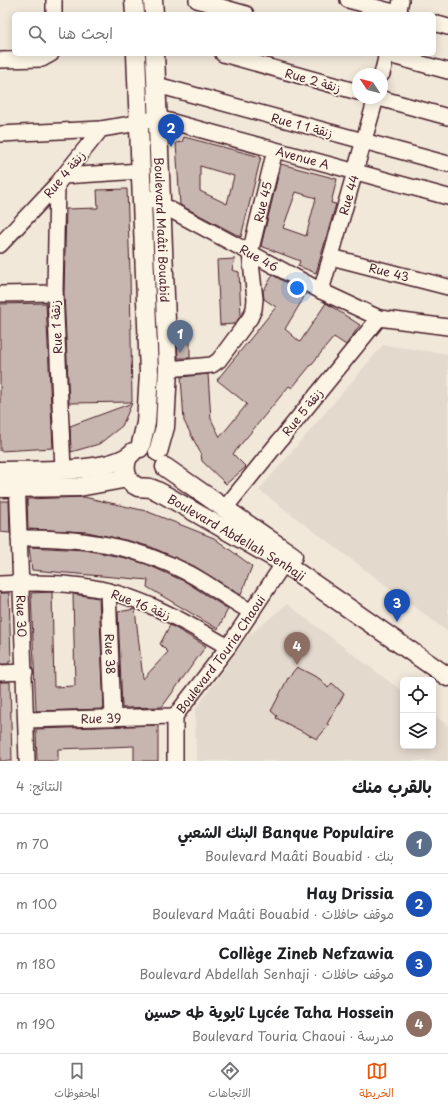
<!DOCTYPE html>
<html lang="ar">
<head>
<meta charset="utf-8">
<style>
  body { margin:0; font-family:"Playpen Sans","Playpen Sans Arabic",sans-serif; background:#f6f6f6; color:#202124; direction:rtl }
  .controls { position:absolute; right:12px; bottom:12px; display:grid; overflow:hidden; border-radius:6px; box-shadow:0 2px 10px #0003 }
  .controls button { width:36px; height:36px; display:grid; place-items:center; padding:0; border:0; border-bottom:1px solid #e0e0e0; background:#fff; color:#202124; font:20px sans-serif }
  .compass { position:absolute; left:352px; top:68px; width:36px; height:36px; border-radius:50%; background:#fff; box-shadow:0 2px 10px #0003; rotate:305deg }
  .you { position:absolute; left:297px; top:288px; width:14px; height:14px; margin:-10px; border:3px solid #fff; border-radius:50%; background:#1a73e8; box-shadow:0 0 0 6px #1a73e833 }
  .badge { display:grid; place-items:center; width:26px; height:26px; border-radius:50%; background:#ea580c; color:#fff; font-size:13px; font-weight:700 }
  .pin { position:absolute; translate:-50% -33px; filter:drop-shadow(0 1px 2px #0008) }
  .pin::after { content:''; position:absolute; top:21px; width:14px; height:12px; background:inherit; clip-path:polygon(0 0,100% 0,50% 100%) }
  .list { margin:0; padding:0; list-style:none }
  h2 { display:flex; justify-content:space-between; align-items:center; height:52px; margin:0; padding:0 16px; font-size:17px }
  h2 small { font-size:13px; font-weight:400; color:#757577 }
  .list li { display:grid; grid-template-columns:26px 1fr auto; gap:12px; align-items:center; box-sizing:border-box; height:60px; padding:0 16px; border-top:1px solid #e0e0e0 }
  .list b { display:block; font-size:15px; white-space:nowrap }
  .list p { margin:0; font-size:13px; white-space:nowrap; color:#757577 }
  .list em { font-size:13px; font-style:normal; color:#757577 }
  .icon { flex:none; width:22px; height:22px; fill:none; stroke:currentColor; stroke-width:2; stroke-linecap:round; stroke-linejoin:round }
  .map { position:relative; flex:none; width:448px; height:761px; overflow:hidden; direction:ltr }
  .search { position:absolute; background:#fff; box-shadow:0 2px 10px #0003; left:12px; right:12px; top:12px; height:44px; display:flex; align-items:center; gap:10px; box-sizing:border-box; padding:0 14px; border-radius:6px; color:#757577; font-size:15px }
  .sheet { height:292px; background:#fff }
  nav { display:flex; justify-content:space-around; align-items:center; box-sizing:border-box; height:56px; border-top:1px solid #e0e0e0; background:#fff; font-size:11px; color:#757577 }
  nav a { display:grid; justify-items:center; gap:2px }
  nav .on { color:#ea580c }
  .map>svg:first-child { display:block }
  .built { fill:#e4d9cd }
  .building { fill:#c7b6af; stroke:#4a1f2b; fill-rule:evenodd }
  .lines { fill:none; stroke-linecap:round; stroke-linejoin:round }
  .minor-casing { stroke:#4a1f2b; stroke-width:18 }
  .tertiary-casing { stroke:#4a1f2b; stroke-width:21 }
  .minor { stroke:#fcf5e5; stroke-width:15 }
  .tertiary { stroke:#fcf5e5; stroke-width:18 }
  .labels { text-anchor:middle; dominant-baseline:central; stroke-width:3.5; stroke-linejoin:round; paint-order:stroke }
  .street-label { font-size:12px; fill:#4a1f2b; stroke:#fcf5e5 }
</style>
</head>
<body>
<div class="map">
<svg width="448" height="761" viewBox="0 0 448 761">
  <rect width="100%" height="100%" fill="#f1e8da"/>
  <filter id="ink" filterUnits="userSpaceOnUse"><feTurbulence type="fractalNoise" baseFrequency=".025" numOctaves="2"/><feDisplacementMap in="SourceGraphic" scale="8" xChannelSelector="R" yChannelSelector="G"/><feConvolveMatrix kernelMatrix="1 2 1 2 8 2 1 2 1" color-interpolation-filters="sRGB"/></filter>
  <g filter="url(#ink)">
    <g class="built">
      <path d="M383,345L448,354V632L259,490Z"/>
      <path d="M287,604L403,692V746H433V714L448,726V761H196L195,710L246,638Z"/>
    </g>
    <g class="building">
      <path d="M184,137L261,157L241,237L180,205L176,143L182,142ZM200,166L234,176L227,204L200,191Z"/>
      <path d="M281,164L337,179L331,203L336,204L316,273L298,266L300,261L261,246ZM296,192L316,198L306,236L283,228Z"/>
      <path d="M127,189L130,273L132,402L69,403L64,293L66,209L98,208L97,190Z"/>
      <path d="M235,259L232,270L239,272L241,315L235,324L220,325L217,260Z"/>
      <path d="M273,275L306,294L285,329L300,342L326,303L360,325L346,345L334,337L292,388L289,386L233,454L246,467L226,484L202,461L201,454L184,421L181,377L208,374L211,419L220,437L247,404L217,380L276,307L264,299L263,291Z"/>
      <path d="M46,303L53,448L0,451V304Z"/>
      <path d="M177,339H190V358H178Z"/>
      <path d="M132,403L122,426L99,444L71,452L70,426Z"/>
      <path d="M84,497L146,511L214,538L252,566L241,595L194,566L151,547L130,541L87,532L28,529L27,499Z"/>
      <path d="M0,501H9L10,533L0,532Z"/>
      <path d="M29,547L85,550L126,558L146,564L186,582L228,609L218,629L147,587L148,580L32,570Z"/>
      <path d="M52,592L54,687L75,686L73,594L99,598L104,709L36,711L31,593Z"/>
      <path d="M0,593H9L11,661H9V664H0Z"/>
      <path d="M135,609L143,679L168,652L160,644L170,625L206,646L162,707L122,708L118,612Z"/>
      <path d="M297,667L320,679L328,688L332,683L344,694L327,724L329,725L317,739L276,718L277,716L271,711L288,678Z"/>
      <path d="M0,682H10L12,761H0Z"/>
      <path d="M158,725V761H134V746L58,749V761H37L36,729Z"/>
    </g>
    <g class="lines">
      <defs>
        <g id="minor">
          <path d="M54,0V14"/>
          <path d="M197,0L246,14"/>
          <path d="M348,0L401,14"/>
          <path d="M398,14L401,0"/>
          <path d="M434,23L448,27"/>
          <path d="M223,54L358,92"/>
          <path d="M385,54L448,71"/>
          <path d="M0,60L42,59L51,54"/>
          <path d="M382,74L387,54"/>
          <path d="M157,85L448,164"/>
          <path d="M379,98L448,117"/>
          <path d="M0,134L101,129"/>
          <path d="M63,176L141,171"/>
          <path d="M57,184L55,293L63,469"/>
          <path id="s1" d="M143,195L321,291L379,318L448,327"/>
          <path id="s2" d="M0,245L57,184L101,129L138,123L158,118L448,197"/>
          <path id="s3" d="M331,257L448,287"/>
          <path id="s4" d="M321,291L376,98"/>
          <path d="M0,294L55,293"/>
          <path id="s5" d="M168,369L212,365L219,360L250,318L254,309L255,299L250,253L275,150"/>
          <path id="s6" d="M17,476L27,761"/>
          <path d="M225,508L379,318"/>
          <path d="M19,538C81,537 135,545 190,574C211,585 230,601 252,612"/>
          <path d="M0,584C28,583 55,582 82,586C136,593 182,620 228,647"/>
          <path id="s7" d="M108,591L113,717"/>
          <path d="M0,673L25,672"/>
          <path id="s8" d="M26,720L175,716"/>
          <path id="s9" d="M175,761V716L228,647L290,554"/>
        </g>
        <g id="tertiary">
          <path d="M134,0L135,14"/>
          <path d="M153,0L154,14"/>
          <path d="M136,54L149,373L146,423L140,448"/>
          <path id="s10" d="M155,54L168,369L165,427L158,452"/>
          <path id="s11" d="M128,457C123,468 126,482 138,487C142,488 146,487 150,488C155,489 160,493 165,495L285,564L448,677"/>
          <path d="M165,467L293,556"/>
          <path d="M0,471C31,470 113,474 133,452"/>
          <path d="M0,488L79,487L128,478"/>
        </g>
      </defs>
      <use href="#minor" class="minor-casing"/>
      <use href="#tertiary" class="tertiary-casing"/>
      <use href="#minor" class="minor"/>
      <use href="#tertiary" class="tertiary"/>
    </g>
  </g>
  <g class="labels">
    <g class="street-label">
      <text transform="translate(313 80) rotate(16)">Rue 2 زنقة</text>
      <text transform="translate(302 125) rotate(15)">Rue 1 زنقة 1</text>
      <text stroke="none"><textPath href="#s2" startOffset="362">Avenue A</textPath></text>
      <text transform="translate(64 174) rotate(-50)">Rue 4 زنقة</text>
      <text stroke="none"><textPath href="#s4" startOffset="100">Rue 44</textPath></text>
      <text stroke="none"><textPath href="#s5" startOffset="224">Rue 45</textPath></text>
      <text stroke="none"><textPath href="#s10" startOffset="176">Boulevard Maâti Bouabid</textPath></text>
      <text stroke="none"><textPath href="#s1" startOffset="132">Rue 46</textPath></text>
      <text stroke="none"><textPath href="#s3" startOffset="60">Rue 43</textPath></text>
      <text transform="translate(56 327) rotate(-93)">Rue 1 زنقة</text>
      <text transform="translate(302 412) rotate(-51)">Rue 5 زنقة</text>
      <text stroke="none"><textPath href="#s11" startOffset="147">Boulevard Abdellah Senhaji</textPath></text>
      <text transform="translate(141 604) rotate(21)">Rue 16 زنقة</text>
      <text stroke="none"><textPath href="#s6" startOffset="140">Rue 30</textPath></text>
      <text stroke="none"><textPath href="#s7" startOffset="63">Rue 38</textPath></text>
      <text stroke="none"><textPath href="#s9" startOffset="122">Boulevard Touria Chaoui</textPath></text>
      <text stroke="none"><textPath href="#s8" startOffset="75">Rue 39</textPath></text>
    </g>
  </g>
</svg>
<div class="controls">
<button><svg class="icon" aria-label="locate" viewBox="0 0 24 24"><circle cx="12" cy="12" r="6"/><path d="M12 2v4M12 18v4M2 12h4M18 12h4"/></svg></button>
<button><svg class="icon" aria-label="layers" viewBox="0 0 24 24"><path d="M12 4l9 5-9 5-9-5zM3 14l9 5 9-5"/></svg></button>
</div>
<svg class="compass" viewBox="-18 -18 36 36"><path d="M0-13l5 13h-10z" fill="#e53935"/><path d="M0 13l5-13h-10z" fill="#757577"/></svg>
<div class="you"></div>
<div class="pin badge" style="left:180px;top:353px;background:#5c6f8a">1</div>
<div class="pin badge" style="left:171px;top:147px;background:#1a4fb4">2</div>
<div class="pin badge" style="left:397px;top:622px;background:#1a4fb4">3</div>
<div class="pin badge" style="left:297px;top:665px;background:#8d6e63">4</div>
<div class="search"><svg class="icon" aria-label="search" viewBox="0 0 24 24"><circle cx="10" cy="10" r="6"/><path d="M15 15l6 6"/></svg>ابحث هنا</div>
</div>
<section class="sheet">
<h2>بالقرب منك<small>النتائج: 4</small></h2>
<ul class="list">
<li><span class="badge" style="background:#5c6f8a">1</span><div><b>Banque Populaire البنك الشعبي</b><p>بنك · Boulevard Maâti Bouabid</p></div><em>70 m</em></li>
<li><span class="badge" style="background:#1a4fb4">2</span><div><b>Hay Drissia</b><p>موقف حافلات · Boulevard Maâti Bouabid</p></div><em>100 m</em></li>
<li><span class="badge" style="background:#1a4fb4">3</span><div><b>Collège Zineb Nefzawia</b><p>موقف حافلات · Boulevard Abdellah Senhaji</p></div><em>180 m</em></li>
<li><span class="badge" style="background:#8d6e63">4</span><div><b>Lycée Taha Hossein ثايوية طه حسين</b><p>مدرسة · Boulevard Touria Chaoui</p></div><em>190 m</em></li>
</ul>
</section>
<nav>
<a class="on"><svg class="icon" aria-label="map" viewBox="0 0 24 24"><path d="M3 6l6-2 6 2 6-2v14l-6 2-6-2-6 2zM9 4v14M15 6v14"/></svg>الخريطة</a>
<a><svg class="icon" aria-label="directions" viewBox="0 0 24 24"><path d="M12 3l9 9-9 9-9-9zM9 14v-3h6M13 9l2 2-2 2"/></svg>الاتجاهات</a>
<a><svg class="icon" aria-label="saved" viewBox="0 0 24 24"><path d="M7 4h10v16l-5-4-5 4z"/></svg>المحفوظات</a>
</nav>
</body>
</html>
